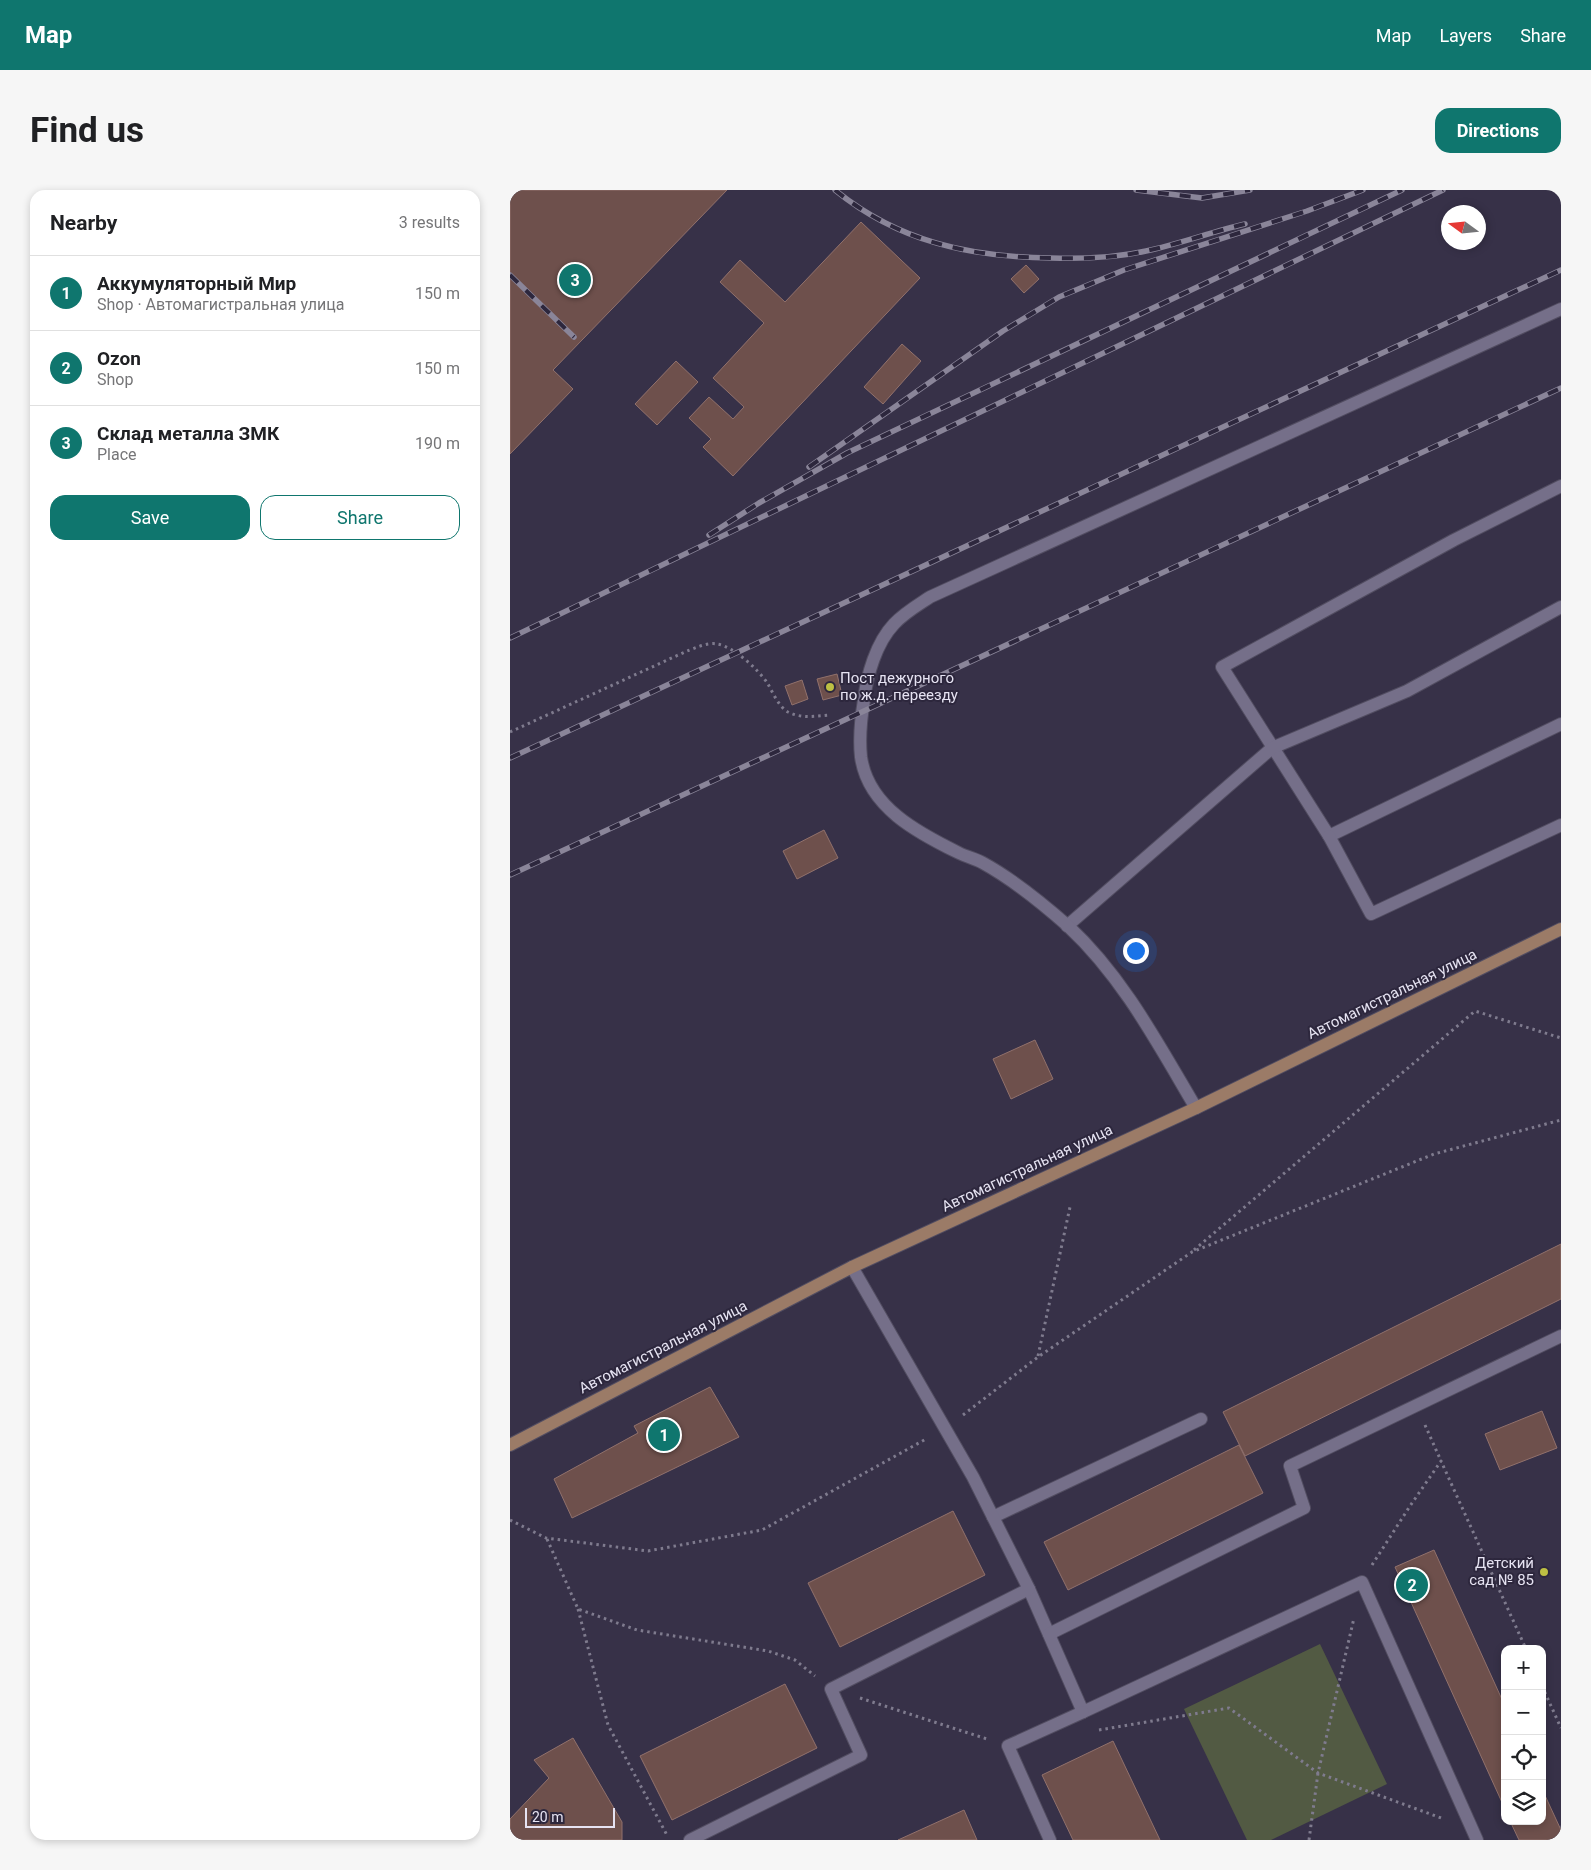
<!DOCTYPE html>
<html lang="en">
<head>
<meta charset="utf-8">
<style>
  body { margin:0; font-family:Roboto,sans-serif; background:#f6f6f6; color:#202124 }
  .controls { position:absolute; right:15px; bottom:15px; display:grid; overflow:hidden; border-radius:10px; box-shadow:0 2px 8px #0003 }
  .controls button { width:45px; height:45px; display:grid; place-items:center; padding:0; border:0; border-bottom:1px solid #e0e0e0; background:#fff; color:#202124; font:25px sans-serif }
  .compass { position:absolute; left:931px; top:15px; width:45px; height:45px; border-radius:50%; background:#fff; box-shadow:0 2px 8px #0003; rotate:285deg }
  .scale { position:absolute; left:15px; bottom:12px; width:90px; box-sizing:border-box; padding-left:5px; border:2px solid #e6e3f2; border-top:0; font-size:14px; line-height:18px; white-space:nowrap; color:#e6e3f2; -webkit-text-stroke:4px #2d273d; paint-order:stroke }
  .you { position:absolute; left:625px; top:760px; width:18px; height:18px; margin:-12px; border:4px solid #fff; border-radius:50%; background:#1a73e8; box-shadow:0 0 0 8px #1a73e833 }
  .badge { display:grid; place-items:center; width:32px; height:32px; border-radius:50%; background:#0f766e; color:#fff; font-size:16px; font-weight:700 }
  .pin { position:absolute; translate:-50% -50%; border:2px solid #fff; box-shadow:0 1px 5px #0006 }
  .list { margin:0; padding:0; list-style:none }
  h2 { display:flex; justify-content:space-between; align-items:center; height:65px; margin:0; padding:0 20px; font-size:21px }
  h2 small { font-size:16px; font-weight:400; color:#757577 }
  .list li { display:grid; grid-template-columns:32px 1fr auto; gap:15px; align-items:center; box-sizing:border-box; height:75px; padding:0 20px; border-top:1px solid #e0e0e0 }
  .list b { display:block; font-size:19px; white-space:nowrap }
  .list p { margin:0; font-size:16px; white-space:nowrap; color:#757577 }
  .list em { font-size:16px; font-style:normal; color:#757577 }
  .actions { display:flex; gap:10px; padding:15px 20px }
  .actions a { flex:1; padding:11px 0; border:1px solid #0f766e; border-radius:15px; text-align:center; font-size:18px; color:#0f766e }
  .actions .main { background:#0f766e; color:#fff }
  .icon { flex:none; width:28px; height:28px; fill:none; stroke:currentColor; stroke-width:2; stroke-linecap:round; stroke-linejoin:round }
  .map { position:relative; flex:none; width:1051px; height:1650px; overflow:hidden; border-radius:15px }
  header { display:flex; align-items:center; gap:30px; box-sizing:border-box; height:70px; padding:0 25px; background:#0f766e; color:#fff }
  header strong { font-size:24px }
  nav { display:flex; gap:28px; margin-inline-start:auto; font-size:18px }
  .intro { display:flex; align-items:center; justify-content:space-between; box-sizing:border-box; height:120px; padding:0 30px }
  h1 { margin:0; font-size:35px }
  .button { padding:12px 22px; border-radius:15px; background:#0f766e; color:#fff; font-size:18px; font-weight:700 }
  main { display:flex; gap:30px; padding:0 30px }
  aside { flex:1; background:#fff; border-radius:15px; box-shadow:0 2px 8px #0003 }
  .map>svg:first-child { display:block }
  .green { fill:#525a43 }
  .building { fill:#6e504c; stroke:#91716c }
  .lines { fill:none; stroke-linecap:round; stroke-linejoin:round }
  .lane-casing { stroke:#524d61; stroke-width:14 }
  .street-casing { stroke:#524d61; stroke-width:14 }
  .secondary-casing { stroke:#524d61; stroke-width:14 }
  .path { stroke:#7f7b8e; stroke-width:3; stroke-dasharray:2.5 4; stroke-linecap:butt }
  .lane { stroke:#756f89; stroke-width:12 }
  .street { stroke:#756f89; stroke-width:12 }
  .secondary { stroke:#9b7b67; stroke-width:12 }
  .rail-casing { stroke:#8a8599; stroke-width:5.5 }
  .rail { stroke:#2d273d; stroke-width:4; stroke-dasharray:11; stroke-linecap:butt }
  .poi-dot { fill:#bdbf43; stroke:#2d273d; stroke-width:2 }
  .labels { text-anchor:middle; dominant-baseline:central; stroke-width:4; stroke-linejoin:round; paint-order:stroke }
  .poi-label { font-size:15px; fill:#e6e3f2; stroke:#2d273d; text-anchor:start }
  .street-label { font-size:15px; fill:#e6e3f2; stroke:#2d273d }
</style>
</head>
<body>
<header>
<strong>Map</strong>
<nav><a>Map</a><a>Layers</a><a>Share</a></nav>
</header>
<div class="intro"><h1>Find us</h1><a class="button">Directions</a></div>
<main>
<aside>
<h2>Nearby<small>3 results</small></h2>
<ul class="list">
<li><span class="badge">1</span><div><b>Аккумуляторный Мир</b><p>Shop · Автомагистральная улица</p></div><em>150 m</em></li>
<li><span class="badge">2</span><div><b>Ozon</b><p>Shop</p></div><em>150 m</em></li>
<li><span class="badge">3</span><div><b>Склад металла ЗМК</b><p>Place</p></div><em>190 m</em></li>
</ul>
<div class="actions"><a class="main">Save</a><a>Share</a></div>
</aside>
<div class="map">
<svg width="1051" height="1650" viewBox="0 0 1051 1650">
  <rect width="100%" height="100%" fill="#373148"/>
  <path class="green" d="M810,1454L877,1594L761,1650H737L674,1519Z"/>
  <g class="building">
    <path d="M0,0H217L43,180L63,199L0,264Z"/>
    <path d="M351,32L410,88L223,286L193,257L201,249L179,228L199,207L223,229L234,217L203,188L254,133L210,92L230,70L275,112Z"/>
    <path d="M516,75L529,89L514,103L501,89Z"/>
    <path d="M392,154L411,171L373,214L354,197Z"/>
    <path d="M166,171L188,192L147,235L125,214Z"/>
    <path d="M327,484L332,505L313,510L307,489Z"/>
    <path d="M292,490L298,509L282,515L275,496Z"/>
    <path d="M314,640L328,668L287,689L273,661Z"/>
    <path d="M525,850L543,889L501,909L483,869Z"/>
    <path d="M1051,1054V1109L735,1266L713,1222Z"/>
    <path d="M200,1197L229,1247L62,1328L44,1289L128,1243L124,1236Z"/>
    <path d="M1032,1221L1047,1258L990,1280L975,1244Z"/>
    <path d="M729,1255L753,1303L558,1400L534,1352Z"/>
    <path d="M443,1321L475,1385L330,1457L298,1393Z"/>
    <path d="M924,1360L995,1516V1619L885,1377Z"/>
    <path d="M275,1494L307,1558L162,1630L130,1566Z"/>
    <path d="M63,1548L112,1632V1650H0V1629L39,1588L24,1570Z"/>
    <path d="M603,1551L650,1650H563L532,1585Z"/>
    <path d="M1032,1599L1051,1640V1650H1009L1000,1631H1032Z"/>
    <path d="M454,1620L467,1650H388Z"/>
  </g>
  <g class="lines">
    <defs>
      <g id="lane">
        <path d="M1051,296L944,350L712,477L819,646L1051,534"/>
        <path d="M819,646L861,724L1051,635"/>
        <path d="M557,736L762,558L897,501L1051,417"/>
        <path d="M483,1327L691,1229"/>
        <path d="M519,1399L573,1522L852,1392L967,1650"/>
        <path d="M539,1444L794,1318L780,1276L1051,1146"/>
        <path d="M180,1650L351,1565L321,1499L519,1399L463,1287L342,1077"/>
        <path d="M540,1650L498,1556L573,1522"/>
      </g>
      <path id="street" d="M686,918C648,854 613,787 558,736C532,713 504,690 473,673C466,669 457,667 449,663C408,643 358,617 351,567C349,549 351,528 354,510C357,485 366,453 384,434C394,423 408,415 420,407L1051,119"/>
      <path id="secondary" d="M0,1255L342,1077L686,918L1051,739"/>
    </defs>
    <use href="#lane" class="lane-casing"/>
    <use href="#street" class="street-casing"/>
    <use href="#secondary" class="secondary-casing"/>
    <g class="path">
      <path d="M0,542L177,461C185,458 198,452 207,454C223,456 249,480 258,494C263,503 269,517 278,522C292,529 306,526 320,525"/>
      <path d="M684,1060L965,821L1051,848"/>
      <path d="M528,1166L560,1017"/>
      <path d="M453,1225L528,1167L682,1062L924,964L1051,930"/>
      <path d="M915,1235L931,1271"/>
      <path d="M0,1330L36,1348L138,1361L252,1340L416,1249"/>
      <path d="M37,1349L68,1419L127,1440L258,1461L285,1470L305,1486"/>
      <path d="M862,1375L900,1316L931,1271L1016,1459"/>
      <path d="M68,1419L98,1535L158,1647"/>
      <path d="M1032,1496L1051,1538"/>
      <path d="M350,1508L477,1549"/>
      <path d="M589,1540L719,1518L808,1583L934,1629"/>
      <path d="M799,1650L808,1583L844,1428"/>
    </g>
    <use href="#lane" class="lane"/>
    <use href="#street" class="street"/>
    <use href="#secondary" class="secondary"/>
    <defs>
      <g id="rail">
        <path d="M325,0C389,52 460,67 541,68C573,69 605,68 636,61C669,54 701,42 735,34"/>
        <path d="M626,0L692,8L740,0"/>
        <path d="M0,85L64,147"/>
        <path d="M299,277L493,141L549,107L614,80L797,21L853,0"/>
        <path d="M199,345L249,313L337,263L892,0"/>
        <path d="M0,448L933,0"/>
        <path d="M0,568L1051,80"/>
        <path d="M0,685L1051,198"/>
      </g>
    </defs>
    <use href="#rail" class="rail-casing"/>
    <use href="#rail" class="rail"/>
  </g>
  <g class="poi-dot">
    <circle cx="320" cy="497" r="5"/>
    <circle cx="1034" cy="1382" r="5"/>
  </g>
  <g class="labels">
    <g class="poi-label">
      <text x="330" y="488">Пост дежурного<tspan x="330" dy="17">по ж.д. переезду</tspan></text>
      <text x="1024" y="1373" text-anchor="end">Детский<tspan x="1024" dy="17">сад № 85</tspan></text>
    </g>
    <g class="street-label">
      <text transform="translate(882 804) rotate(-26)">Автомагистральная улица</text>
      <text transform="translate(517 978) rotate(-25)">Автомагистральная улица</text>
      <text transform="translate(153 1157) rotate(-27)">Автомагистральная улица</text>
    </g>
  </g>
</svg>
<div class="controls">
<button>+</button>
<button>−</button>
<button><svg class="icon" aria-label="locate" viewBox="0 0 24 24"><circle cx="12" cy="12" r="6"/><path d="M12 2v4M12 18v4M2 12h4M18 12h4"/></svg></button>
<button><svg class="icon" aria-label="layers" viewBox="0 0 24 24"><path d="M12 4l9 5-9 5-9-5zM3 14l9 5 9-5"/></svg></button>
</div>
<svg class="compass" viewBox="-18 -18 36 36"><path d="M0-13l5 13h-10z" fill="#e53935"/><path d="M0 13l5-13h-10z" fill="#757577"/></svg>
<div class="scale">20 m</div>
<div class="you"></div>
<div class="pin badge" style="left:154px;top:1245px">1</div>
<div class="pin badge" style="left:902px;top:1395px">2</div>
<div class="pin badge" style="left:65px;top:90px">3</div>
</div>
</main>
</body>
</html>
